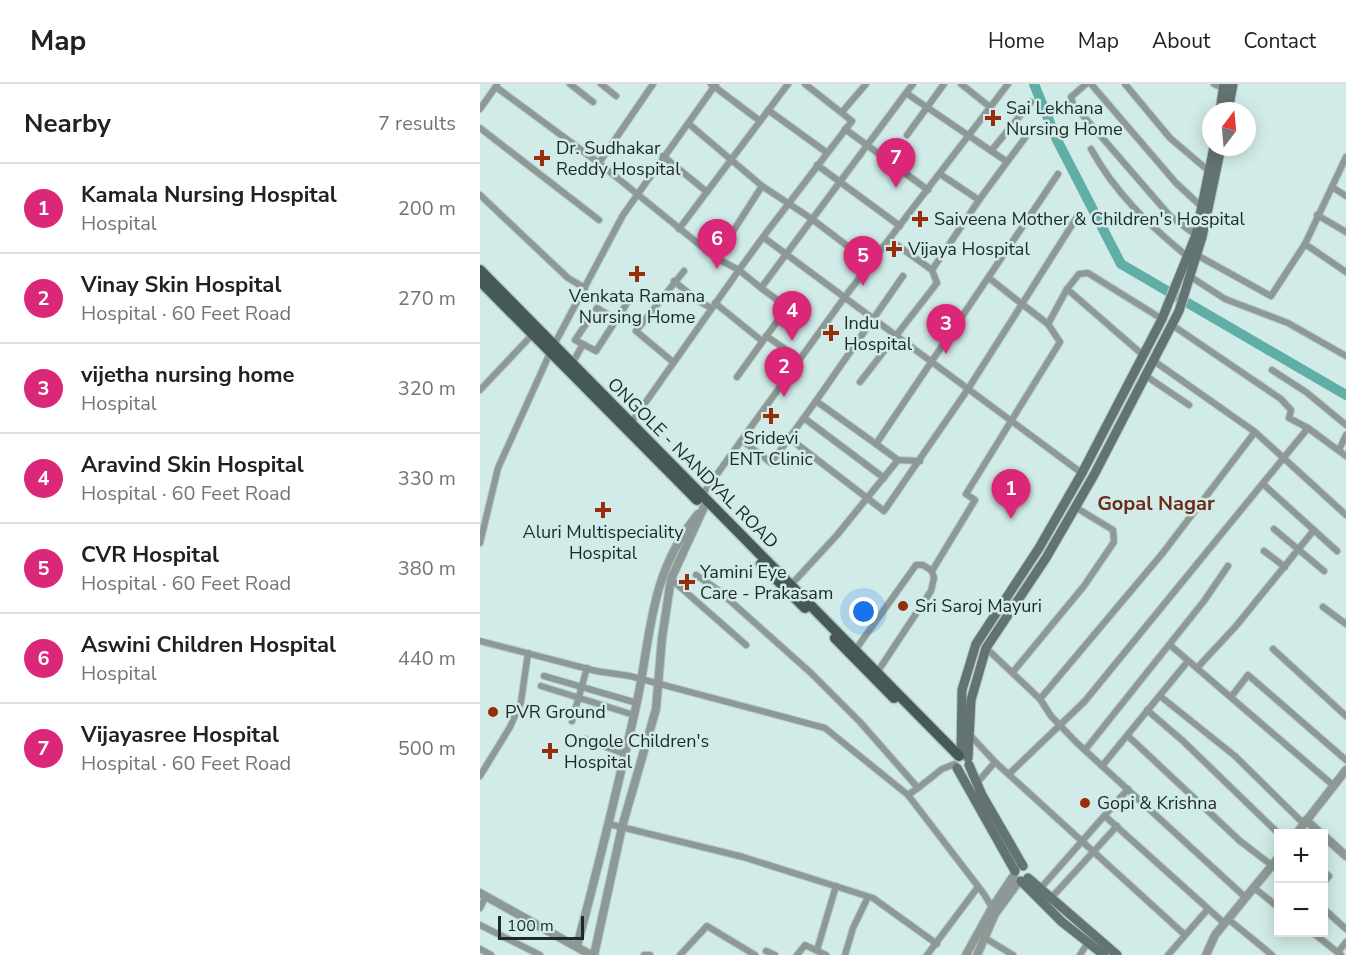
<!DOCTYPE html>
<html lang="en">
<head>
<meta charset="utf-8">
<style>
  body { margin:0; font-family:"Nunito Sans",sans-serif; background:#f6f6f6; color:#202124 }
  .controls { position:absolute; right:18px; bottom:18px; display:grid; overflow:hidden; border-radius:0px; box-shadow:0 3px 15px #0003 }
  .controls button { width:54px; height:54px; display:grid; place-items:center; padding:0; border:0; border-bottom:2px solid #e0e0e0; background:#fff; color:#202124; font:30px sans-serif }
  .compass { position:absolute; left:722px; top:18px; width:54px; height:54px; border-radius:50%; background:#fff; box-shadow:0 3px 15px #0003; rotate:16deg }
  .scale { position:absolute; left:18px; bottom:15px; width:86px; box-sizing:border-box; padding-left:6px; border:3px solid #1f2927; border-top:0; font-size:16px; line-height:21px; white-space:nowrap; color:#1f2927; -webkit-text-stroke:4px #d1ece8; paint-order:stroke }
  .you { position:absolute; left:384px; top:528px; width:21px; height:21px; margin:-15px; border:4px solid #fff; border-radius:50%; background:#1a73e8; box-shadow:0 0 0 9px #1a73e833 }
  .badge { display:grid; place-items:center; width:39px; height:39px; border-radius:50%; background:#db2777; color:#fff; font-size:20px; font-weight:700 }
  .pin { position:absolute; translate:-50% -50px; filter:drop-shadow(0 2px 3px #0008) }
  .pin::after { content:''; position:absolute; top:32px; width:21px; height:18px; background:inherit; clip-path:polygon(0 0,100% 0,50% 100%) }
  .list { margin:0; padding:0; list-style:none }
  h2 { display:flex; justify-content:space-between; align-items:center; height:78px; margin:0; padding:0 24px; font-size:26px }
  h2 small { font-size:20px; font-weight:400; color:#757577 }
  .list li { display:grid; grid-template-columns:39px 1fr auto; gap:18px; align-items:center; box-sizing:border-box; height:90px; padding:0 24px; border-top:2px solid #e0e0e0 }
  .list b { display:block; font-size:22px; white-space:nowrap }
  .list p { margin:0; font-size:20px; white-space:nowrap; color:#757577 }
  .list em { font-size:20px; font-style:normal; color:#757577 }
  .map { position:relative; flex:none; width:866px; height:871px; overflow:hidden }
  header { display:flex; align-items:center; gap:36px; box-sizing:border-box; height:84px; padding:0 30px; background:#fff; border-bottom:2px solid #e0e0e0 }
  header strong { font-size:28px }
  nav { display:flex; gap:33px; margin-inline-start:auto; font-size:21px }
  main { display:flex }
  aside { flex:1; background:#fff }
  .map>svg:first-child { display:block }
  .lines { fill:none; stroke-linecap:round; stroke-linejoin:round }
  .river { stroke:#61aea6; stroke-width:10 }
  .minor-casing { stroke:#b1c9c5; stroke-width:8 }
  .tertiary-casing { stroke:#b1c9c5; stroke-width:10 }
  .secondary-casing { stroke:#b1c9c5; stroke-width:11 }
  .primary-casing { stroke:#b1c9c5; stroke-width:13 }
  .minor { stroke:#8d9897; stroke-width:6 }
  .tertiary { stroke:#8d9897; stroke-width:8 }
  .secondary { stroke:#637371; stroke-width:9 }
  .primary { stroke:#465957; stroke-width:10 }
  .poi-dot { fill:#952e0c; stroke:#d1ece8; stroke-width:2 }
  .labels { text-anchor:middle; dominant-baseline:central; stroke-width:5; stroke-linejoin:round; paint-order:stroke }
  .poi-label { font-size:18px; fill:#1f2927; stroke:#d1ece8; text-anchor:start }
  .street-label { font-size:18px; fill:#1f2927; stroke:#d1ece8 }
  .neighbourhood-label { font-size:20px; font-weight:bold; fill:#6e2b18; stroke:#d1ece8 }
</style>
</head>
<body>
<header>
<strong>Map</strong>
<nav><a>Home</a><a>Map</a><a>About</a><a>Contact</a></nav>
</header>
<main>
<aside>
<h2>Nearby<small>7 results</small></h2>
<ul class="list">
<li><span class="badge">1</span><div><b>Kamala Nursing Hospital</b><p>Hospital</p></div><em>200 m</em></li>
<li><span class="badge">2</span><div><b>Vinay Skin Hospital</b><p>Hospital · 60 Feet Road</p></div><em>270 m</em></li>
<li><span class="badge">3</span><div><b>vijetha nursing home</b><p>Hospital</p></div><em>320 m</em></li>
<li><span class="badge">4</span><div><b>Aravind Skin Hospital</b><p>Hospital · 60 Feet Road</p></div><em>330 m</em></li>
<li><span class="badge">5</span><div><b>CVR Hospital</b><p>Hospital · 60 Feet Road</p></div><em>380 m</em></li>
<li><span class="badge">6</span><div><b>Aswini Children Hospital</b><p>Hospital</p></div><em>440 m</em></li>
<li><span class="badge">7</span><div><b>Vijayasree Hospital</b><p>Hospital · 60 Feet Road</p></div><em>500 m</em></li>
</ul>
</aside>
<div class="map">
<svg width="866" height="871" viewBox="0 0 866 871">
  <rect width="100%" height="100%" fill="#d1ece8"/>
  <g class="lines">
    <path class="river" d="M554,0L577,56L641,180L866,311"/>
    <defs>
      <g id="minor">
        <path d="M90,0L113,18"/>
        <path d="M121,0L136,12"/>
        <path d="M231,0L280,37"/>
        <path d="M481,0L510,23"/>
        <path d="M606,0L591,13L593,20L690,132L716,151"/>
        <path d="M611,0L696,99L723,124"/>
        <path d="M645,0L690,54L730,88"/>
        <path d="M734,0L743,4"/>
        <path d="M16,3L119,79L236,174L259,186L283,153L603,390"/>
        <path d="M426,9L433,0"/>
        <path d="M0,25L17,1"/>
        <path d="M288,26L346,68"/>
        <path d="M362,28L386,0"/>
        <path d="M209,40L282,102L332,135L391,180"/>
        <path d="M0,44L119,136"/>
        <path d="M365,45L448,106"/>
        <path d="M427,51L464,0"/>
        <path d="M611,65C636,110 668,140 708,173"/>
        <path d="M511,67L551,18"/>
        <path d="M183,72L227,108"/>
        <path d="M119,79L173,0"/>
        <path d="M337,81L420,142"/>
        <path d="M460,90L499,116L550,47"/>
        <path d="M852,103L866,112"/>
        <path d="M0,111L88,194L105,204"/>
        <path d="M837,131L866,148"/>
        <path d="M199,145L308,0"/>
        <path d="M283,153L372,37L325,0"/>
        <path d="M410,156L452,186L499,116"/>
        <path d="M825,160L866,188"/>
        <path d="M715,170L791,212L825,160L866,73"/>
        <path d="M236,174L282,102"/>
        <path d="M711,193L745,215L808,239L866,272"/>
        <path d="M194,197L217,216L231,224"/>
        <path d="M281,204L307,223"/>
        <path d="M587,205L599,190L608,189L682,235"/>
        <path d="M235,219L282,257"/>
        <path d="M137,236L117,224L95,256L116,267L149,216"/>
        <path d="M568,240L542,220L597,133"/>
        <path d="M692,241L801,315L811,326L809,334L828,344L866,372"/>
        <path d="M286,252L320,275"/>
        <path d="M74,261L143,131L236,0"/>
        <path d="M674,277L775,348L866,431"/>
        <path d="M193,278L156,247L204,187"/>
        <path d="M92,280L103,260"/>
        <path d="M792,286L826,308L866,341"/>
        <path d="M666,292L709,321"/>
        <path d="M257,293L311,218"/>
        <path d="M380,298L457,199L452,186"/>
        <path d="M0,306L52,251"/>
        <path d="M336,317L423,192"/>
        <path d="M324,334L404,394"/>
        <path d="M151,339L259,186L281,204L426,9L526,77"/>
        <path d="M309,354L404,427L488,305L542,220L509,194"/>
        <path d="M263,357L291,379L336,317L396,360L578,90"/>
        <path d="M859,366L866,351"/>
        <path d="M418,376L440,377"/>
        <path d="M783,400L857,467"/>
        <path d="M222,411L364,214L528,0"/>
        <path d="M794,445L844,487"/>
        <path d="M0,459L18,384L70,269"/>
        <path d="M784,467L805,483"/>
        <path d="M216,491L238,506L331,589L380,638L438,704L428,711"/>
        <path d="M191,495L266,561"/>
        <path d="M309,503L357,451L418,376L396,360"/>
        <path d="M843,523L866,540"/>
        <path d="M0,557L116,587L150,592L345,644L428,711L504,810L513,825"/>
        <path d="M690,561L854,702"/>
        <path d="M506,564L560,615L571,632L597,659L765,813"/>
        <path d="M376,565L436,481H443L452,487"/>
        <path d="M793,565L866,632"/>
        <path d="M717,584L756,542L834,446"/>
        <path d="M398,587L451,507L454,494L452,487L495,416L486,410L580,258L568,240L587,205L663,271"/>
        <path d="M533,588L604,502L634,458L633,446L595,423"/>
        <path d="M64,592L157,619"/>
        <path d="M61,602L154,631"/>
        <path d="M680,612L755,672L824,740"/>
        <path d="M751,613L768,591L866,676"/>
        <path d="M560,615L682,470L775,348"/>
        <path d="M667,626L703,657L799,750"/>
        <path d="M92,637L107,584"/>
        <path d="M489,650L515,678L705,851"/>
        <path d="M648,652L760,757L798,786"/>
        <path d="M105,655L145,670"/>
        <path d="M605,666L724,517L748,482"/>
        <path d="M622,682L708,577"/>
        <path d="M529,690L605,617L828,344"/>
        <path d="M0,692L30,643L41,618L48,569"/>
        <path d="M497,699L515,678"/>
        <path d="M438,704L462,685L475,680"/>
        <path d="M626,733L744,839"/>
        <path d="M129,740L263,773L393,814L457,860"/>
        <path d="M844,788L849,792L844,798"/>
        <path d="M773,803L798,823"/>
        <path d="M559,806L648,705"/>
        <path d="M572,813L637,742"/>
        <path d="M0,824L6,812"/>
        <path d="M844,825L866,845"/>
        <path d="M748,835L792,871"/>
        <path d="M0,841L60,871"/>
        <path d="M832,848L861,871"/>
        <path d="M505,854L533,871"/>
        <path d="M0,865L11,871"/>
        <path d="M337,866L356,802"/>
        <path d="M286,867L295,871"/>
        <path d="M858,868L866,858"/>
        <path d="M164,871H170"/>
        <path d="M200,871L227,842L275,871"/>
        <path d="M317,871L325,861L346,871"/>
        <path d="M365,871L373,844L388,813"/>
        <path d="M447,871L498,803"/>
        <path d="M600,871L608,858"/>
        <path d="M688,871L728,825"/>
      </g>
      <g id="tertiary">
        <path d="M826,736L841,750"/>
        <path d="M816,750L866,686"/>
        <path d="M844,752L866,772"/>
        <path d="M0,809L111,871"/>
        <path d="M97,862C118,784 137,706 155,627C172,553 167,493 218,430"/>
        <path d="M114,871L142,743L176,625L182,554L191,495L224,423"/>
        <path d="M486,871L512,824L534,791"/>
        <path d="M497,871L515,830L539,797"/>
        <path d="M726,871L735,851L798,774"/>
      </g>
      <g id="secondary">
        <path d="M740,27L744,0"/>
        <path d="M748,27L753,0"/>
        <path d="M481,671L482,606L496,560L559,464L602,389L682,235L716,151L734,63"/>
        <path d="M488,674L491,616L506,564L566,474L614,391L699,227L722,153L741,63"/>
        <path d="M489,681L502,711L543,782"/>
        <path d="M477,684L535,787"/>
        <path d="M548,794L637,871"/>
        <path d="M541,797L582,838L624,871"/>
      </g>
      <g id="primary">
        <path d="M0,186L479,672"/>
        <path d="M0,197L217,416"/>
        <path d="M281,480L325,524"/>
        <path d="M355,554L414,614"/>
      </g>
    </defs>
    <use href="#minor" class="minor-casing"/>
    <use href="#tertiary" class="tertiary-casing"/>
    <use href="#secondary" class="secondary-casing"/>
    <use href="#primary" class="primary-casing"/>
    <use href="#minor" class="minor"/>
    <use href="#tertiary" class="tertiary"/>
    <use href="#secondary" class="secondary"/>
    <use href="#primary" class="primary"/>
  </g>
  <g class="poi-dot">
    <path d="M510 25h6v6h6v6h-6v6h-6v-6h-6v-6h6z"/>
    <path d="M59 65h6v6h6v6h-6v6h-6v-6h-6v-6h6z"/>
    <path d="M437 126h6v6h6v6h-6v6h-6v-6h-6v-6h6z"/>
    <path d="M411 156h6v6h6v6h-6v6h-6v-6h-6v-6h6z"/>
    <path d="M154 181h6v6h6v6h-6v6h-6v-6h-6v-6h6z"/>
    <path d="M348 240h6v6h6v6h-6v6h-6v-6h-6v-6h6z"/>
    <path d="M288 323h6v6h6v6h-6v6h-6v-6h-6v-6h6z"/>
    <path d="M120 417h6v6h6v6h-6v6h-6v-6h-6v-6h6z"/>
    <path d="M204 489h6v6h6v6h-6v6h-6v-6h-6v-6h6z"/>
    <circle cx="423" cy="522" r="6"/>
    <circle cx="13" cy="628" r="6"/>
    <path d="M67 658h6v6h6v6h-6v6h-6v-6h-6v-6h6z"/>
    <circle cx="605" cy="719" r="6"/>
  </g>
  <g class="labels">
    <g class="poi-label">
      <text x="526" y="24">Sai Lekhana<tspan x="526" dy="21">Nursing Home</tspan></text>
      <text x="76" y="64">Dr. Sudhakar<tspan x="76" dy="21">Reddy Hospital</tspan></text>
      <text x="454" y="135">Saiveena Mother &amp; Children's Hospital</text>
      <text x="428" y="165">Vijaya Hospital</text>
      <text x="157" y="212" text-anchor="middle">Venkata Ramana<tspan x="157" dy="21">Nursing Home</tspan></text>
      <text x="364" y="239">Indu<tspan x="364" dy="21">Hospital</tspan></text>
      <text x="291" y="354" text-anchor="middle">Sridevi<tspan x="291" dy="21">ENT Clinic</tspan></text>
      <text x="123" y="448" text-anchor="middle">Aluri Multispeciality<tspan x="123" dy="21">Hospital</tspan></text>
      <text x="220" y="488">Yamini Eye<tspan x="220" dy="21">Care - Prakasam</tspan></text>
      <text x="435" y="522">Sri Saroj Mayuri</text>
      <text x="25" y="628">PVR Ground</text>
      <text x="84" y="657">Ongole Children's<tspan x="84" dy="21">Hospital</tspan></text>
      <text x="617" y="719">Gopi &amp; Krishna</text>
    </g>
    <g class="street-label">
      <text transform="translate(213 379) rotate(45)">ONGOLE - NANDYAL ROAD</text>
    </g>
    <g class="neighbourhood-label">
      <text x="676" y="419">Gopal Nagar</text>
    </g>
  </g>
</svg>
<div class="controls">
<button>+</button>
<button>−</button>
</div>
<svg class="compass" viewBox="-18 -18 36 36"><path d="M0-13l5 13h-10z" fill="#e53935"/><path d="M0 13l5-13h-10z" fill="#757577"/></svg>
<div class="scale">100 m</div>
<div class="you"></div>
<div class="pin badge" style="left:531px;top:435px">1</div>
<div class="pin badge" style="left:304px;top:313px">2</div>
<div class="pin badge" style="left:466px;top:270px">3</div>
<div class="pin badge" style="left:312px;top:257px">4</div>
<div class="pin badge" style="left:383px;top:202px">5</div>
<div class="pin badge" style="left:237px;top:185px">6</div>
<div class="pin badge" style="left:416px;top:104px">7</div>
</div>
</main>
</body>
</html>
